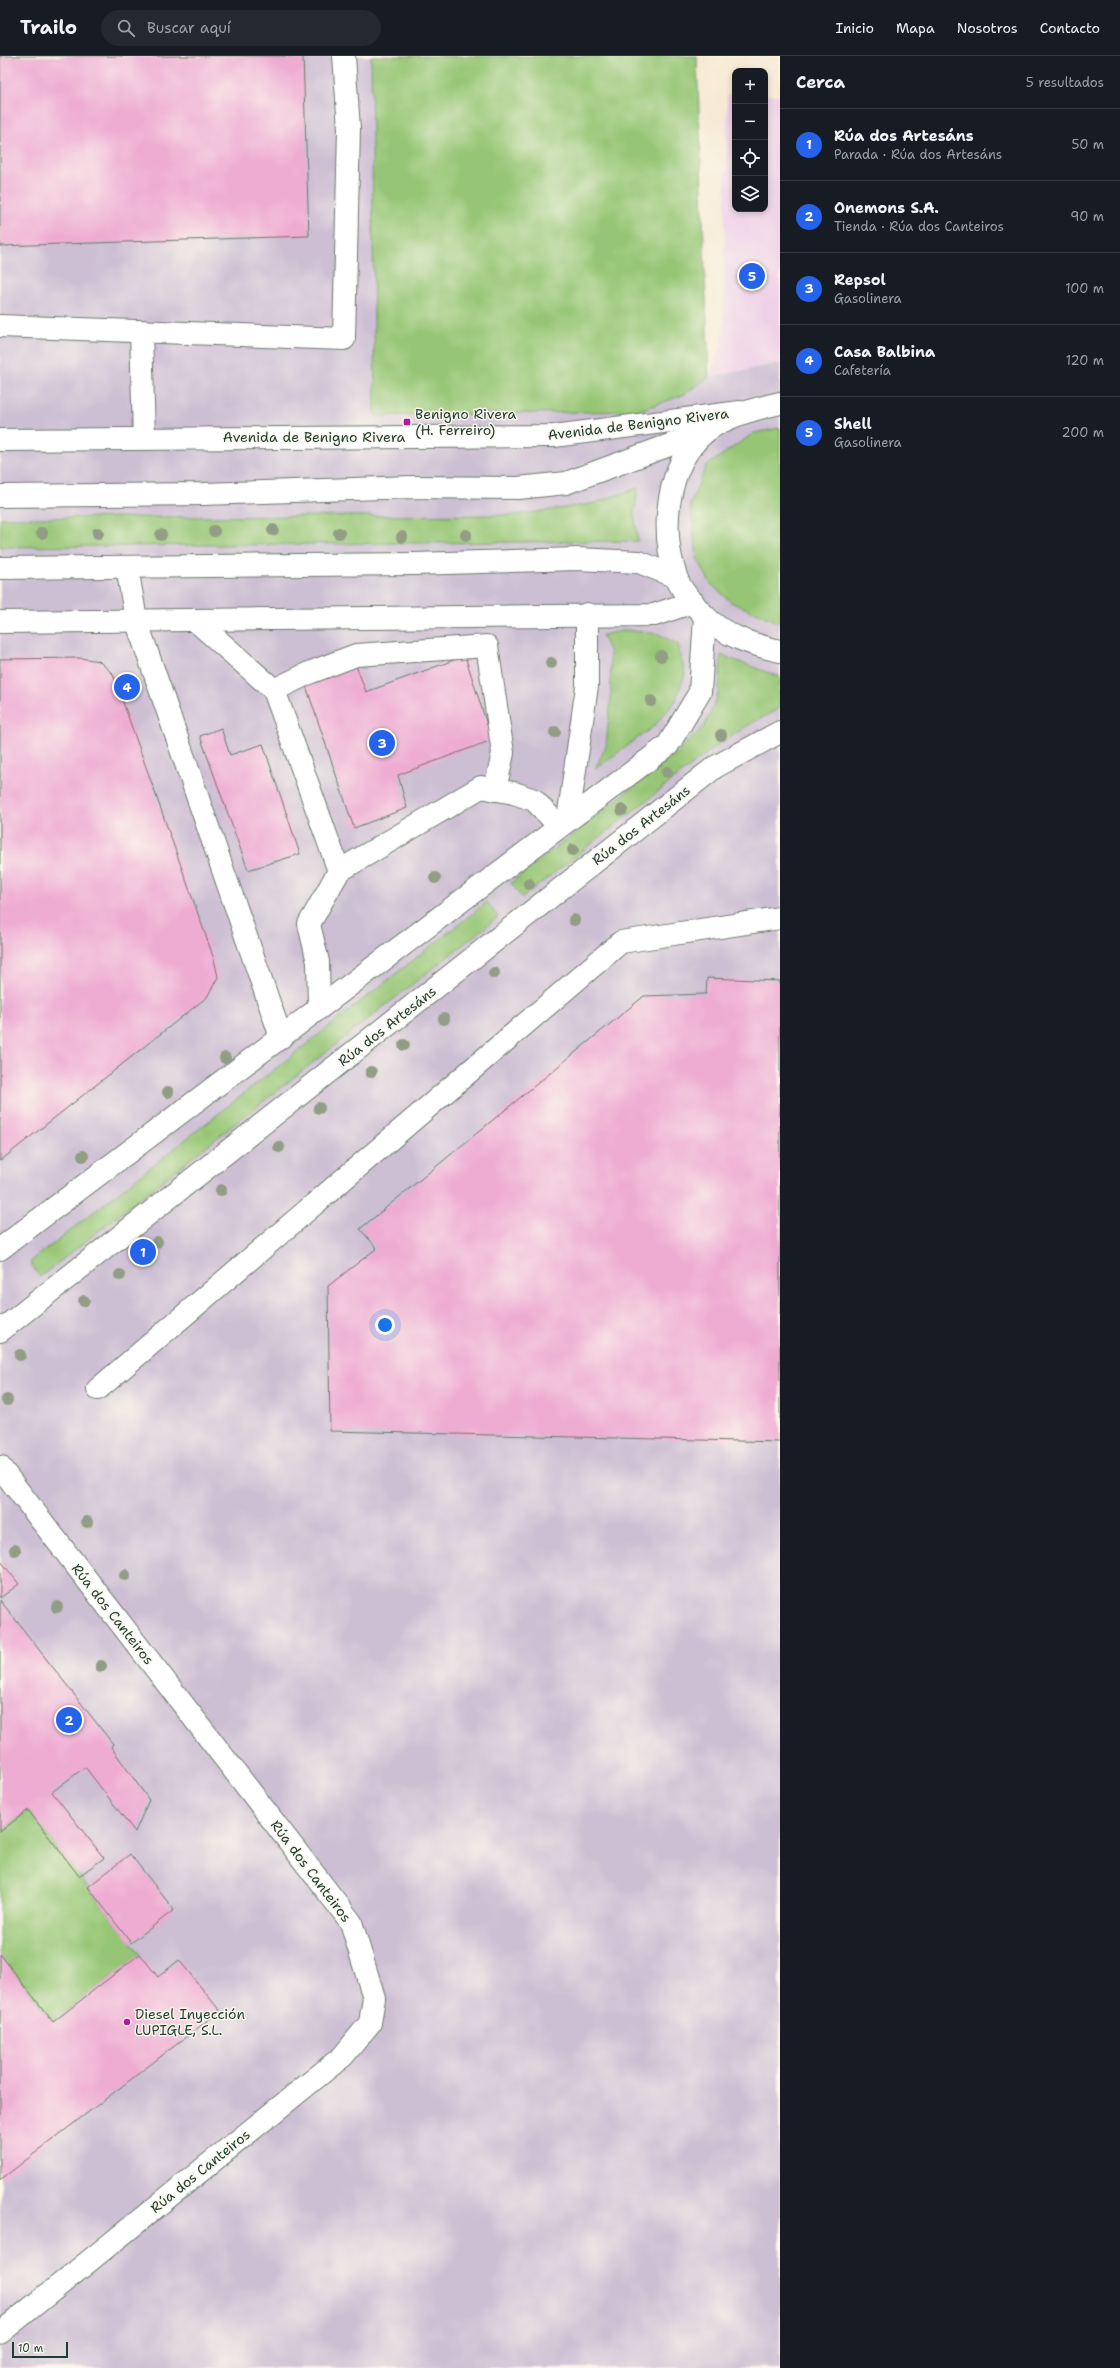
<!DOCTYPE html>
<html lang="es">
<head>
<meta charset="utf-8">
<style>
  body { margin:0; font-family:"Shantell Sans",sans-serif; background:#242831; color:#f1f3f6 }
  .controls { position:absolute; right:12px; top:12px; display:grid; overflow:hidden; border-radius:8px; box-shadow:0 2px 6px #0003 }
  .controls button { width:36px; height:36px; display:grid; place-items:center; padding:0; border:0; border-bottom:1px solid #363941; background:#171b24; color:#f1f3f6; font:20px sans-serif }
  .scale { position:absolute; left:12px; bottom:10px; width:56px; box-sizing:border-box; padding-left:4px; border:2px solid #1f3d34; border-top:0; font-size:11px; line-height:14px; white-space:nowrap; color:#1f3d34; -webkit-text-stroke:3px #fbf7ec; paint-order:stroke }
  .you { position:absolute; left:385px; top:1269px; width:14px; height:14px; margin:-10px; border:3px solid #fff; border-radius:50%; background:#1a73e8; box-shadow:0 0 0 6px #1a73e833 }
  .badge { display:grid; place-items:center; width:26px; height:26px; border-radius:50%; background:#2563eb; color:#fff; font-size:13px; font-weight:700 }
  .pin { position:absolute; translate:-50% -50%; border:2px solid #fff; box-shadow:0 1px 4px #0006 }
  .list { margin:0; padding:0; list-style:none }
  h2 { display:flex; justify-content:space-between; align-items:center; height:52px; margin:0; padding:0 16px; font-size:17px }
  h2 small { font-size:13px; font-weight:400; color:#9ea1a6 }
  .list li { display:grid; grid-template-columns:26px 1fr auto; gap:12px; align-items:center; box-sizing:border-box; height:72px; padding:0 16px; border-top:1px solid #363941 }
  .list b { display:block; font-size:15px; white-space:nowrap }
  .list p { margin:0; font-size:13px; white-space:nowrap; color:#9ea1a6 }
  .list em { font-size:13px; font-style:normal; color:#9ea1a6 }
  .icon { flex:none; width:22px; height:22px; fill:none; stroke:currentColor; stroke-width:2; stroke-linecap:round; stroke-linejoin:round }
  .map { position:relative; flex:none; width:780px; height:2312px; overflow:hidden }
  header { display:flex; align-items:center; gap:24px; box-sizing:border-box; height:56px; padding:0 20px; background:#171b24; border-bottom:1px solid #363941 }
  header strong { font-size:19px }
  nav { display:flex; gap:22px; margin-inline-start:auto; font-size:14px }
  .search { width:280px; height:36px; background:#242831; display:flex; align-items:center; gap:10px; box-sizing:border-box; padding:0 14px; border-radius:22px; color:#9ea1a6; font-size:15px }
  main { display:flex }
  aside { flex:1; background:#171b24 }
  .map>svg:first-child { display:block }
  .built { fill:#eed0e7 }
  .industrial { fill:#ccbed3 }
  .green { fill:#96c675; stroke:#5a8254 }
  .building { fill:#eeacd3 }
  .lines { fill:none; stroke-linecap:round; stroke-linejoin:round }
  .minor-casing { stroke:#6b796c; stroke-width:24 }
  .major-casing { stroke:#6b796c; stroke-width:24 }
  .minor { stroke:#fff; stroke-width:22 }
  .major { stroke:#fff; stroke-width:22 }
  .tree { fill:#919d84 }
  .poi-dot { fill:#b5179e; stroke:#fbf7ec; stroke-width:1.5 }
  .labels { text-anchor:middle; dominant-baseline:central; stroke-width:3; stroke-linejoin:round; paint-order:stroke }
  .poi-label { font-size:14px; fill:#1f3d34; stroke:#fbf7ec; text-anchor:start }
  .street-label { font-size:14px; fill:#1f3d34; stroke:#fbf7ec }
</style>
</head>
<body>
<header>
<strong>Trailo</strong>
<div class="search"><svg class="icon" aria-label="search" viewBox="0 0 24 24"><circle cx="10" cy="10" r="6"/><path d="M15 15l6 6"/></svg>Buscar aquí</div>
<nav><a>Inicio</a><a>Mapa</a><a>Nosotros</a><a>Contacto</a></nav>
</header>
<main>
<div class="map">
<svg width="780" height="2312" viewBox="0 0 780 2312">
  <rect width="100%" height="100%" fill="#fbf7ec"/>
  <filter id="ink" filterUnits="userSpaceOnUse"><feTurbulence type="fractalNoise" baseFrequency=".025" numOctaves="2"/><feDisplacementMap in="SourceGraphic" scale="8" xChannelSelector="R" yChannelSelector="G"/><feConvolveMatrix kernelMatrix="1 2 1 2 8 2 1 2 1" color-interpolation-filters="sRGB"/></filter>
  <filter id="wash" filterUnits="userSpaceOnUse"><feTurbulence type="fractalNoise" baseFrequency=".012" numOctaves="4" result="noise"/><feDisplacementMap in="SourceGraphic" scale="16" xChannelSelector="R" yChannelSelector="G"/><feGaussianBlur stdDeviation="0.9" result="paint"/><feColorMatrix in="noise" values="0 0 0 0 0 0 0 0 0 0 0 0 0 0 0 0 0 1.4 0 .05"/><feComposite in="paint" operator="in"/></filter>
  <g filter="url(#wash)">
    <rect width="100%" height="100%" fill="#f7e9d3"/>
    <path class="built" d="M727,39H735V153H765V39H780V307L709,321L723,286Z"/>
    <path class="industrial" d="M0,0H371L376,360L638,355L683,339L709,321L780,307V2312H0Z"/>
    <g class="green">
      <path d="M371,0H697L709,321L683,339L638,355L375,360Z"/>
      <path d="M780,372V567L731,546L711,528L697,502L690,449L706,410L754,377Z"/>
      <path d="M638,432L634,458L638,485L0,491V462L516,459L591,448Z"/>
      <path d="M626,574L658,578L678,588L685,618L675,646L653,671L595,713L606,690L611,640L610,597L602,579Z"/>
      <path d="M721,599L780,621V652L750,668L715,691L522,842L511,827L676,697L705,669L719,636Z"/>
      <path d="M487,846L498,861L40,1221L30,1206Z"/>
      <path d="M28,1754L140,1898L53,1966L0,1898V1776Z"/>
    </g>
    <g id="blocks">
      <g class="building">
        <path d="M0,0H303L309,180L0,190Z"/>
        <path d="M465,600L492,684L398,719L407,752L354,772L305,627L355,607L366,636Z"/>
        <path d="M80,602L99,605L113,618L214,903L218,921L207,941L0,1105V603Z"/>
        <path d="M221,672L230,699L263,688L300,798L248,814L200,680Z"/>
        <path d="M707,922L780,925V1386L330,1375L328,1230L377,1192L360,1173L644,940L706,938Z"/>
        <path d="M0,1504L19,1528L0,1542Z"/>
        <path d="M0,1544L113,1688L111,1691L149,1744L135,1776L85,1711L52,1736L104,1802L79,1820L28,1754L0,1776Z"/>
        <path d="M130,1798L174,1854L131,1887L88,1831Z"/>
        <path d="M0,1898L53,1966L140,1898L158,1921L179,1904L220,1955L0,2124Z"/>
      </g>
    </g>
  </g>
  <g filter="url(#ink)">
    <use href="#blocks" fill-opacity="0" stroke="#6b796c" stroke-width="1"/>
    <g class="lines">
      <defs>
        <g id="minor">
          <path d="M0,270L344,283L349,73L344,0"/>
          <path d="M141,275L144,382"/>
          <path d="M0,384L554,380L740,356"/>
          <path d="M127,511L136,564L281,981"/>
          <path d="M195,564L274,634L339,815L309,868L318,906L319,951"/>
          <path d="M0,566L654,559L693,546"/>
          <path d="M274,634L309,617L356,599L487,590L503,697L495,734"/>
          <path d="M568,763L587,630V558"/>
          <path d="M339,815L481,731L514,737L534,744L559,770"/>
          <path d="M0,1193L668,689L700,636L705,561"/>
          <path d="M0,1275L715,711L780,676"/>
          <path d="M98,1333L621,886L780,862"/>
          <path d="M0,1411L351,1866L374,1942L370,1967L343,2000L0,2277"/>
        </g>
        <g id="major">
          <path d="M780,347C758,352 721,362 704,377C666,410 660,474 676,520C680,533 694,549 704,559C723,580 754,589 780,595"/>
          <path d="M0,440L204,438L413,431L518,432L566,427L705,376"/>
          <path d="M0,512L414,508L577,503L639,506L676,521"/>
        </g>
      </defs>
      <use href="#minor" class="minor-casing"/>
      <use href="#major" class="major-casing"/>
      <use href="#minor" class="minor"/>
      <use href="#major" class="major"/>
    </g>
    <g class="tree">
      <circle cx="273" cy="474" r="6"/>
      <circle cx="214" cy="475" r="6"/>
      <circle cx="42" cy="477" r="6"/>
      <circle cx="98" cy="477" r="6"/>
      <circle cx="339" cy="477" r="6"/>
      <circle cx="161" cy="479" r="6"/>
      <circle cx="466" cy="479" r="6"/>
      <circle cx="402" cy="481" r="6"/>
      <circle cx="661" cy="600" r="6"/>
      <circle cx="551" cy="607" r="6"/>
      <circle cx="651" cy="645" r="6"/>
      <circle cx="555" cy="676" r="6"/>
      <circle cx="721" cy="679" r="6"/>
      <circle cx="667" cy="716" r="6"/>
      <circle cx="622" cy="754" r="6"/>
      <circle cx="573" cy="794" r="6"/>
      <circle cx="435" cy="822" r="6"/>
      <circle cx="529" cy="828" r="6"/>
      <circle cx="574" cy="864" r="6"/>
      <circle cx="494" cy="917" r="6"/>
      <circle cx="444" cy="963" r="6"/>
      <circle cx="404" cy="989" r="6"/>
      <circle cx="225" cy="1002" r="6"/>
      <circle cx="371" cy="1016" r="6"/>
      <circle cx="168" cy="1036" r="6"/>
      <circle cx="319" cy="1052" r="6"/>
      <circle cx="279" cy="1091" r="6"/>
      <circle cx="83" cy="1100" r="6"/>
      <circle cx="221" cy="1134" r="6"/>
      <circle cx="157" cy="1186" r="6"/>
      <circle cx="120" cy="1219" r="6"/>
      <circle cx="84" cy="1245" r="6"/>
      <circle cx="20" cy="1299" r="6"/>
      <circle cx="7" cy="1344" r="6"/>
      <circle cx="87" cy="1466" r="6"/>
      <circle cx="15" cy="1494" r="6"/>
      <circle cx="125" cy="1519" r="6"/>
      <circle cx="57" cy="1551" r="6"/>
      <circle cx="101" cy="1610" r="6"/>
    </g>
  </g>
  <g class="poi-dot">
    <rect x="403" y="362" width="8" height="8" rx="2"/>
    <circle cx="127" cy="1966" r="4"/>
  </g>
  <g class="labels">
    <g class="poi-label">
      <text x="415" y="358">Benigno Rivera<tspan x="415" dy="16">(H. Ferreiro)</tspan></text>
      <text x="135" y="1958">Diesel Inyección<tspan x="135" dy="16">LUPIGLE, S.L.</tspan></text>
    </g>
    <g class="street-label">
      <text transform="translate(638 368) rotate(-7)">Avenida de Benigno Rivera</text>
      <text x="314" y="381">Avenida de Benigno Rivera</text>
      <text transform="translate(641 769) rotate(-38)">Rúa dos Artesáns</text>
      <text transform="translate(387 970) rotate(-38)">Rúa dos Artesáns</text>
      <text transform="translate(113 1558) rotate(52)">Rúa dos Canteiros</text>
      <text transform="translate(311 1815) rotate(53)">Rúa dos Canteiros</text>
      <text transform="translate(200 2115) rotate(-39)">Rúa dos Canteiros</text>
    </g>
  </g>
</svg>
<div class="controls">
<button>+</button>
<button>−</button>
<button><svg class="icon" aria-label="locate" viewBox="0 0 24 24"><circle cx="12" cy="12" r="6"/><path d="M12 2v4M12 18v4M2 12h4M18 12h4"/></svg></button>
<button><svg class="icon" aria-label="layers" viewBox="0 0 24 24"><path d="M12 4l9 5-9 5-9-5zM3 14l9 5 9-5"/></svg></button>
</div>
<div class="scale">10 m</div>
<div class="you"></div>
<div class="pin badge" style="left:143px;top:1196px">1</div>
<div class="pin badge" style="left:69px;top:1664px">2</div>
<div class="pin badge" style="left:382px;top:687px">3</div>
<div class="pin badge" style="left:127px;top:631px">4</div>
<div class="pin badge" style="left:752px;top:220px">5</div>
</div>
<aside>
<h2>Cerca<small>5 resultados</small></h2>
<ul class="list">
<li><span class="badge">1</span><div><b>Rúa dos Artesáns</b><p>Parada · Rúa dos Artesáns</p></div><em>50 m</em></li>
<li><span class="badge">2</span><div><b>Onemons S.A.</b><p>Tienda · Rúa dos Canteiros</p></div><em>90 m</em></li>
<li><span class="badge">3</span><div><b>Repsol</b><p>Gasolinera</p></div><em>100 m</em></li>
<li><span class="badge">4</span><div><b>Casa Balbina</b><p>Cafetería</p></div><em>120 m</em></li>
<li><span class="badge">5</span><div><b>Shell</b><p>Gasolinera</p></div><em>200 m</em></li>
</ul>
</aside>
</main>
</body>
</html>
